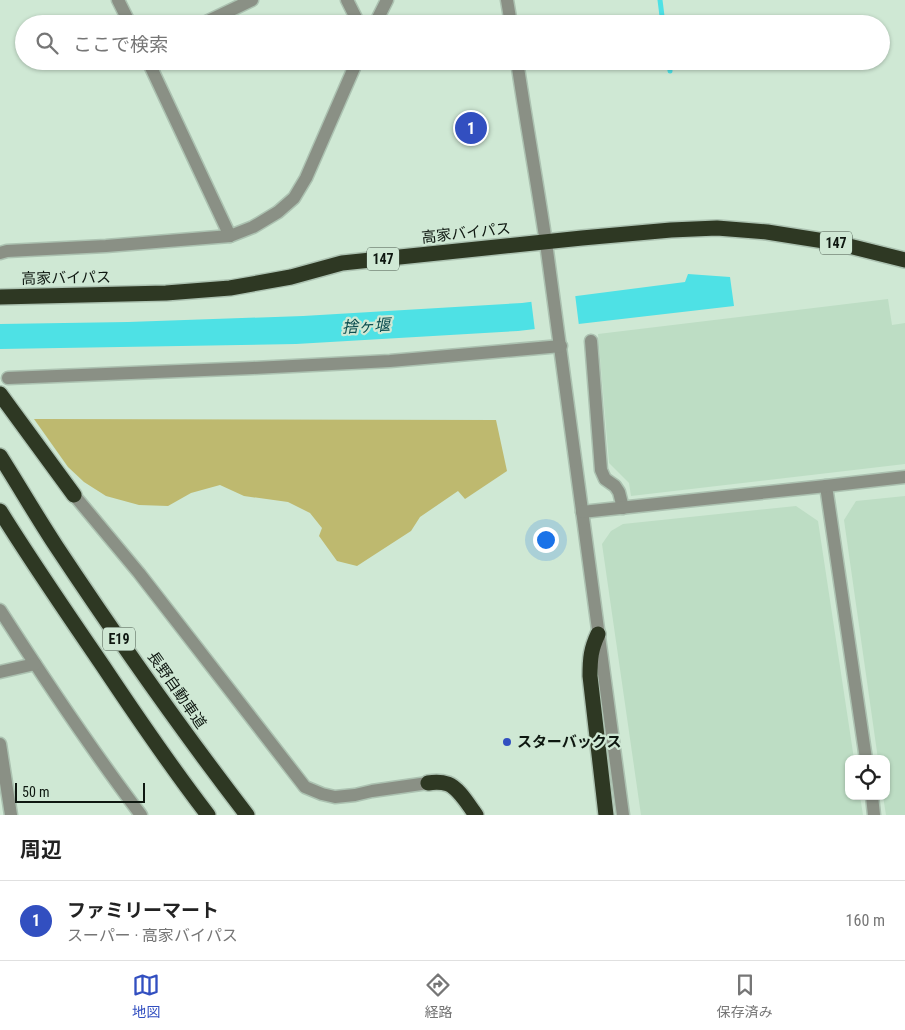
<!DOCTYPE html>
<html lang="ja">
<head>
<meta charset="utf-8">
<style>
  body { margin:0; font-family:"Roboto Condensed","Noto Sans JP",sans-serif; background:#f6f6f6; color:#222 }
  .controls { position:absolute; right:15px; bottom:15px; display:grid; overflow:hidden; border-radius:10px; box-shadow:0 1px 4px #0004 }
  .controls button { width:45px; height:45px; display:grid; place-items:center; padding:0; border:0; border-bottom:1px solid #e0e0e0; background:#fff; color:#222; font:25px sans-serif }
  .scale { position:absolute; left:15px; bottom:12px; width:130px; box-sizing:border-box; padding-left:5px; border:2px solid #0e1710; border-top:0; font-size:14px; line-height:18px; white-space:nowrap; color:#0e1710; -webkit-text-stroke:4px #cfe8d4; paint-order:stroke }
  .you { position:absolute; left:545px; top:539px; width:18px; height:18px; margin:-12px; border:4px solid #fff; border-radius:50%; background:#1a73e8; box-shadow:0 0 0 8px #1a73e833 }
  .badge { display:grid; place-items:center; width:32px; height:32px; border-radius:50%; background:#324fc0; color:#fff; font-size:16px; font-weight:700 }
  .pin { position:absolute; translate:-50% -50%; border:2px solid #fff; box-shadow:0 1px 5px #0006 }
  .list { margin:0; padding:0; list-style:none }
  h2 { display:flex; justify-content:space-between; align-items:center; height:65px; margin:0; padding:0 20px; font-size:21px }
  h2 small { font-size:16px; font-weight:400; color:#767676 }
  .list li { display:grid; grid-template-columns:32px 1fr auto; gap:15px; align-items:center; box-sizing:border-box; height:80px; padding:0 20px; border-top:1px solid #e0e0e0 }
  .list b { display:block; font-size:19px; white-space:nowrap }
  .list p { margin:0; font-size:16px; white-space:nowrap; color:#767676 }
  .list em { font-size:16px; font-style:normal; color:#767676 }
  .icon { flex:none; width:28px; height:28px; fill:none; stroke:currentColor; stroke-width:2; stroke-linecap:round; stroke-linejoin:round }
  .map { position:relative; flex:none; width:905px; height:815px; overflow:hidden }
  .search { position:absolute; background:#fff; box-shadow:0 1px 4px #0004; left:15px; right:15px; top:15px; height:55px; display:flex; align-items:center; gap:12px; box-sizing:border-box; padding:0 18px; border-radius:28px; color:#767676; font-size:19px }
  .sheet { height:145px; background:#fff }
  nav { display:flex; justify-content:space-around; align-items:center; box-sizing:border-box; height:70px; border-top:1px solid #e0e0e0; background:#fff; font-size:14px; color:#767676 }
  nav a { display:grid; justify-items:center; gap:2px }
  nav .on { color:#324fc0 }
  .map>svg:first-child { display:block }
  .built { fill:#bdddc4 }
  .green { fill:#beb96f }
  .water { fill:#4ee1e5 }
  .pier { fill:#cfe8d4 }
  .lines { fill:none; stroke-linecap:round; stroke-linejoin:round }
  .stream { stroke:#4ee1e5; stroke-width:5 }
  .minor-casing { stroke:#acc2b1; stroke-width:15 }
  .highway-casing { stroke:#acc2b1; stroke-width:18 }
  .minor { stroke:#8a9085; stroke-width:12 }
  .highway { stroke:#2e3823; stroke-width:15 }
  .poi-dot { fill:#324fc0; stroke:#cfe8d4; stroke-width:2 }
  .labels { text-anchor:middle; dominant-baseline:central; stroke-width:4.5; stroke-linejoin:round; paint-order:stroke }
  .shield { fill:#cfe8d4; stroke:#48564b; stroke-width:1 }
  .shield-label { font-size:14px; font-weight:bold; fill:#0e1710 }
  .street-label { font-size:15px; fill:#0e1710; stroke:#cfe8d4 }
  .poi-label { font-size:15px; font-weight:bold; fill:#0e1710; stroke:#cfe8d4; text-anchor:start }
  .water-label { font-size:16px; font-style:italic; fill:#0d4e50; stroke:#cfe8d4 }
</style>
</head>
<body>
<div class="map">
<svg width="905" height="815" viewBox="0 0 905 815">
  <rect width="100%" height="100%" fill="#cfe8d4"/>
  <g class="built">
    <path d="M888,299L892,325L905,323V464L631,496L629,483L609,463L598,334Z"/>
    <path d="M905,496V815H886L883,796H886V759H878L844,520L856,501Z"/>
    <path d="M796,506L818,521L854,759H849V796H860L863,815H641L602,544L611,531L623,524Z"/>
  </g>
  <path class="green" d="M34,419L496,420L507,471L465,499L458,491L420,517L411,531L357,566L337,561L319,536L322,528L310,513L288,502L244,496L220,485L191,493L168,506L139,505L106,496L84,482L68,467Z"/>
  <path class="water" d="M688,274L730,277L734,306L518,331L296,344L0,349V324L128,322L303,316L522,303L685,282Z"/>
  <path class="pier" d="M575,294L579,326L535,331L531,299Z"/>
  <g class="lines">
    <g class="stream">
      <path d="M660,0L663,24"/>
      <path d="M669,61L670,71"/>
    </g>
    <defs>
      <g id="minor">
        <path d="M118,0L130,24"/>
        <path d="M347,0L359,24"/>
        <path d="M507,0L511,24"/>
        <path d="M202,24L252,0"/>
        <path d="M375,24L387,0"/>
        <path d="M148,61L230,236"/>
        <path d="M517,61C526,122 537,182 546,243C573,433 597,624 623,815"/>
        <path d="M0,253L7,251L106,246L230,236L253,227L278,212L294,198L306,178L357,61"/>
        <path d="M591,341L601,470L605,479L615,486L619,492L623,508"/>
        <path d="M8,378L253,368L390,361L561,346"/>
        <path d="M826,486L866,759"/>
        <path d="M74,495L139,573L305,787L322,794L335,797L355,795L372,791L428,783"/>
        <path d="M582,512L826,486L905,477"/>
        <path d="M0,610C45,680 91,749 141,815"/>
        <path d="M0,672L35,664"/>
        <path d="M0,744L11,815"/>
        <path d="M872,796L874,815"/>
      </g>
      <g id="highway">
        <path d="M0,297L166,293L230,288L291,277L342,263L582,238L671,230L717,228L767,232L837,243L905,260"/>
        <path d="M0,394L74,495"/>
        <path d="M0,456C19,486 37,517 56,546C117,638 180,728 247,815"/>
        <path d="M0,511C33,564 68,615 103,666C137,717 171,767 208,815"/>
        <path d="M598,634C591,649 590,658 590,676L606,815"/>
        <path d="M428,783C434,782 442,782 448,784C459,788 469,806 476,815"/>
      </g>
    </defs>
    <use href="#minor" class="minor-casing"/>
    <use href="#highway" class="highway-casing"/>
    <use href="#minor" class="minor"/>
    <use href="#highway" class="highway"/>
  </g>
  <circle class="poi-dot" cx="507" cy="742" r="5"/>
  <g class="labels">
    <g class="shield">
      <rect x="820" y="231.5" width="32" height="23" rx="4"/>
      <rect x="367" y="247.5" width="32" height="23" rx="4"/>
      <rect x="103" y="627.5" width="32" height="23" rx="4"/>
    </g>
    <g class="shield-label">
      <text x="836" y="243">147</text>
      <text x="383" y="259">147</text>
      <text x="119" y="639">E19</text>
    </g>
    <g class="street-label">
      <text transform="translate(466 233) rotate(-6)">高家バイパス</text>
      <text transform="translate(66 278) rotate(-1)">高家バイパス</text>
      <text transform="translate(177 690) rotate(55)">長野自動車道</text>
    </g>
    <g class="poi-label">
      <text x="517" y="742">スターバックス</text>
    </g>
    <g class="water-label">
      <text transform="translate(366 326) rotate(-3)">捨ヶ堰</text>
    </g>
  </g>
</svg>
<div class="controls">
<button><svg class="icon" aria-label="locate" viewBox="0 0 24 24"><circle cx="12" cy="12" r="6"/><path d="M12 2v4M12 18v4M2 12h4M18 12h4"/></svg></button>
</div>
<div class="scale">50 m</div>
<div class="you"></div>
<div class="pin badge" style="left:471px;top:128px">1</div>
<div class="search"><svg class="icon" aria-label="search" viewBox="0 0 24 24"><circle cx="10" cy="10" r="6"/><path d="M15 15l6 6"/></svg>ここで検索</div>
</div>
<section class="sheet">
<h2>周辺<small></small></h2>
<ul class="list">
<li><span class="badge">1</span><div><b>ファミリーマート</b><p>スーパー · 高家バイパス</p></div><em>160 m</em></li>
</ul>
</section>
<nav>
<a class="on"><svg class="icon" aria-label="map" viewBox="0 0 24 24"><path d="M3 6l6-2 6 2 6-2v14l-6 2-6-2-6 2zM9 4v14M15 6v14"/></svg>地図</a>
<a><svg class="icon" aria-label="directions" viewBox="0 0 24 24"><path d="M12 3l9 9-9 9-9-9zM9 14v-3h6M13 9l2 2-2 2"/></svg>経路</a>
<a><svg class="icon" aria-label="saved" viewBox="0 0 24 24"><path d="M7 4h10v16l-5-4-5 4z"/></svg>保存済み</a>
</nav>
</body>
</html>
